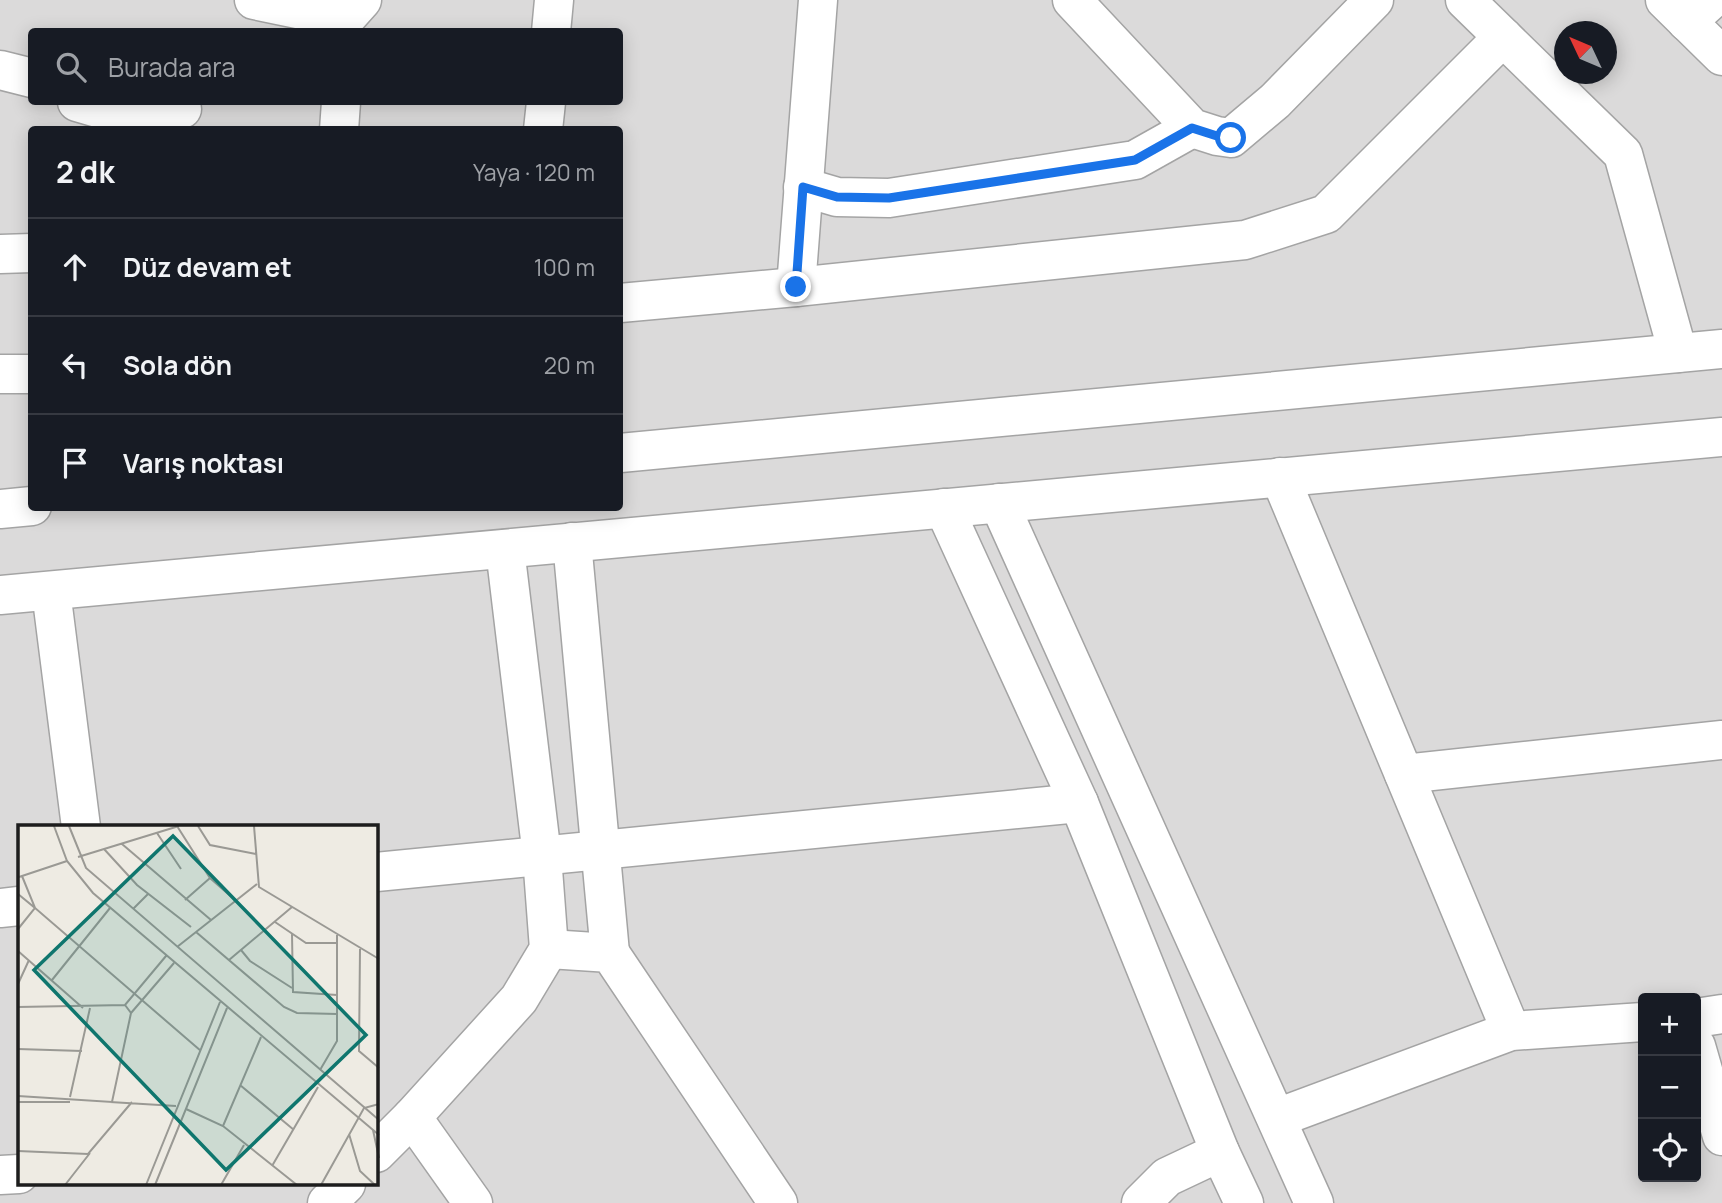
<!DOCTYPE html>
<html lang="tr">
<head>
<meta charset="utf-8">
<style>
  body { margin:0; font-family:Manrope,sans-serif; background:#242831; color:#f1f3f6 }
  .controls { position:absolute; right:21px; bottom:21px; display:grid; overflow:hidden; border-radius:7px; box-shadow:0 4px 18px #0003 }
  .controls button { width:63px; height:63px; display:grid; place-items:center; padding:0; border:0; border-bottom:2px solid #363941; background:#171b24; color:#f1f3f6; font:35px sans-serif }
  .compass { position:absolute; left:1554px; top:21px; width:63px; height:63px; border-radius:50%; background:#171b24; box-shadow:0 4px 18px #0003; rotate:314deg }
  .stop { position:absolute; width:21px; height:21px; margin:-16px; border:5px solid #1a73e8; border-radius:50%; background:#fff }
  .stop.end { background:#1a73e8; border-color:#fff; box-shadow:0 2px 7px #0008 }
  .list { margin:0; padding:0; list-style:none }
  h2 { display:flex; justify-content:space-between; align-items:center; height:91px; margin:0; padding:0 28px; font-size:30px }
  h2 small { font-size:23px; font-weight:400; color:#9ea1a6 }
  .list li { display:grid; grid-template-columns:46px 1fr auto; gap:21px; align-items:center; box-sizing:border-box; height:98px; padding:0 28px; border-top:2px solid #363941 }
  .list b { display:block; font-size:26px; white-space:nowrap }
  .list em { font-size:23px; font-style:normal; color:#9ea1a6 }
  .icon { flex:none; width:38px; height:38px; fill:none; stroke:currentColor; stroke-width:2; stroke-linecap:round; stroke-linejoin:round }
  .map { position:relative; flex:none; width:1722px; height:1203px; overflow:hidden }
  .search { position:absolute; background:#171b24; box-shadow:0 4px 18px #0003; left:28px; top:28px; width:595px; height:77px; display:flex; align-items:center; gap:18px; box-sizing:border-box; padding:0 24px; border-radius:7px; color:#9ea1a6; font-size:26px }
  .panel { position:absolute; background:#171b24; box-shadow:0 4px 18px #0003; left:28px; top:126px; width:595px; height:385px; border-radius:7px }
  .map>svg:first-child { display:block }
  .residential { fill:#dbdada; fill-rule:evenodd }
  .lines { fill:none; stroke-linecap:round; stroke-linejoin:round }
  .minor-casing { stroke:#a4a4a4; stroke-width:41 }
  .minor { stroke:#fff; stroke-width:38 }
  .route { stroke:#1a73e8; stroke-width:9 }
  .inset-road { fill:none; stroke:#9a9994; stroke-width:2 }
  .view { fill:#0f766e; fill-opacity:0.15; stroke:#0f766e; stroke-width:3.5 }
  .inset-edge { fill:none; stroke:#1d1d1d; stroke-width:3.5 }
</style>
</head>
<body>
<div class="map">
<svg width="1722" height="1203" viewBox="0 0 1722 1203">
  <rect width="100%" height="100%" fill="#eeebe3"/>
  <path class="residential" d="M0,0H1722V1203H0ZM32,32H620V102H32ZM1564,32H1606V74H1564ZM32,130H620V508H32ZM19,827H376V1184H19ZM1643,998H1696V1177H1643Z"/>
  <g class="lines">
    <defs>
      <g id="minor">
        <path d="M254,0L345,19L362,0"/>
        <path d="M1072,0L1192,128L1217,136L1231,138L1275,101L1374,0"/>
        <path d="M1465,0L1623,154L1678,353"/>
        <path d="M1665,0L1722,56"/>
        <path d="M1687,22L1711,0"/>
        <path d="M551,32L554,0"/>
        <path d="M0,70L32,78"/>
        <path d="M77,102L101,109H182"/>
        <path d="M339,130L341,102"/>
        <path d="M543,130L546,102"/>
        <path d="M803,187L837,197L889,198L1135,160L1192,128"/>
        <path d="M0,254L32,253"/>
        <path d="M796,287L818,0"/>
        <path d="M620,303L796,287L1245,240L1326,214L1503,37"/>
        <path d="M0,374H32"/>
        <path d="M620,453L1722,349"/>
        <path d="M1280,477L1511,1031"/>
        <path d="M999,503L1314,1203"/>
        <path d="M944,508L1079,803L1220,1152L1244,1203"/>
        <path d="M0,509L32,506"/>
        <path d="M572,542L610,953"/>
        <path d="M51,591L81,827"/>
        <path d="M0,595L1722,437"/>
        <path d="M1404,774L1722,740"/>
        <path d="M376,872L1079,803"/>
        <path d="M0,908L19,906"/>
        <path d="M549,949L610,953L778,1203"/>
        <path d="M1696,1018L1722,1014"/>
        <path d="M1696,1046L1722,1136"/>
        <path d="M412,1117L473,1203"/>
        <path d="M1277,1118L1511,1031L1643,1022"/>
        <path d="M376,1153L412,1117L519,999L549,949L542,856L505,549"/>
        <path d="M0,1175L19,1174"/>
        <path d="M327,1203L346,1184"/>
        <path d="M1141,1203L1167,1177L1220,1152"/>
      </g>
    </defs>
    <use href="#minor" class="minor-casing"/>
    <use href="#minor" class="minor"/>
  </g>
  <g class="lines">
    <path class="route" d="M796,287L803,187L837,197L889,198L1135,160L1192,128L1217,136L1231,138"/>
  </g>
  <g transform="translate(18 825)">
    <rect width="360" height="360" fill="#eeebe3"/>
    <path class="inset-road" d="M36,1L49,36L75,68L361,310M51,1L68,43L361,295M159,1L192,53L217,75M180,1L192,20L238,29M236,1L241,62L361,134M139,8L163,44M104,19L193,95M86,24L119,60L173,102M60,32L161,1M4,51L17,83L183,226M1,52L49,36M0,69L17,83L0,104M167,75L192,53M115,84L130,69M257,97L288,118H319M178,107L266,182L279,188L319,189M274,109L275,167L319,170M159,122L239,59M342,124L341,226L361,243M223,125L232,136L274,163M0,126L65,183M211,135L274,82M34,155L92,83M0,159L11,135M0,182L107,180L148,131M113,188L156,138M0,224L64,226M302,245L319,216V110M222,260L276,305M0,271L94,277L113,188L107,180M52,272L72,183M0,277H52M92,277L158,281M168,284L205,301L279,360M205,301L243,212M355,305L361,333M331,309L342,346L357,360M0,326L70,329L114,277M254,341L300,262M47,360L72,328M128,360L202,177M137,360L209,183M203,360L226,320M303,360L346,283L361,279"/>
    <path class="view" d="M155,11L348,210L208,345L16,145Z"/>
    <rect width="360" height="360" class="inset-edge"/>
  </g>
</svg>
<div class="controls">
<button>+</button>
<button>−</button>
<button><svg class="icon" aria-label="locate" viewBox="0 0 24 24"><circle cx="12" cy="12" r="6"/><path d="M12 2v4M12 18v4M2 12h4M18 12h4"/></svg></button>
</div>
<svg class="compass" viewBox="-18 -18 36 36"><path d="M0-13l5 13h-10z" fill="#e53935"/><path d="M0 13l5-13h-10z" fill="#9ea1a6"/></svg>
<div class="stop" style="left:1231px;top:138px"></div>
<div class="stop end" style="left:796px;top:287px"></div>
<div class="search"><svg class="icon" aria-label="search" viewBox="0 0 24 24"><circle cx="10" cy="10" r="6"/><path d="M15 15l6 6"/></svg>Burada ara</div>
<section class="panel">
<h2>2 dk<small>Yaya · 120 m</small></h2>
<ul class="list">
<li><svg class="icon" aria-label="ahead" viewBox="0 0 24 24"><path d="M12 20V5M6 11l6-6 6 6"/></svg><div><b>Düz devam et</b></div><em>100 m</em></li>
<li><svg class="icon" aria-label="left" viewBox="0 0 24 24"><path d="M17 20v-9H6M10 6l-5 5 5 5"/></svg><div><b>Sola dön</b></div><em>20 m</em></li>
<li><svg class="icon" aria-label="arrive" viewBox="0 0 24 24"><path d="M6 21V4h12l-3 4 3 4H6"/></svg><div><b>Varış noktası</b></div></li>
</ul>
</section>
</div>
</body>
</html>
